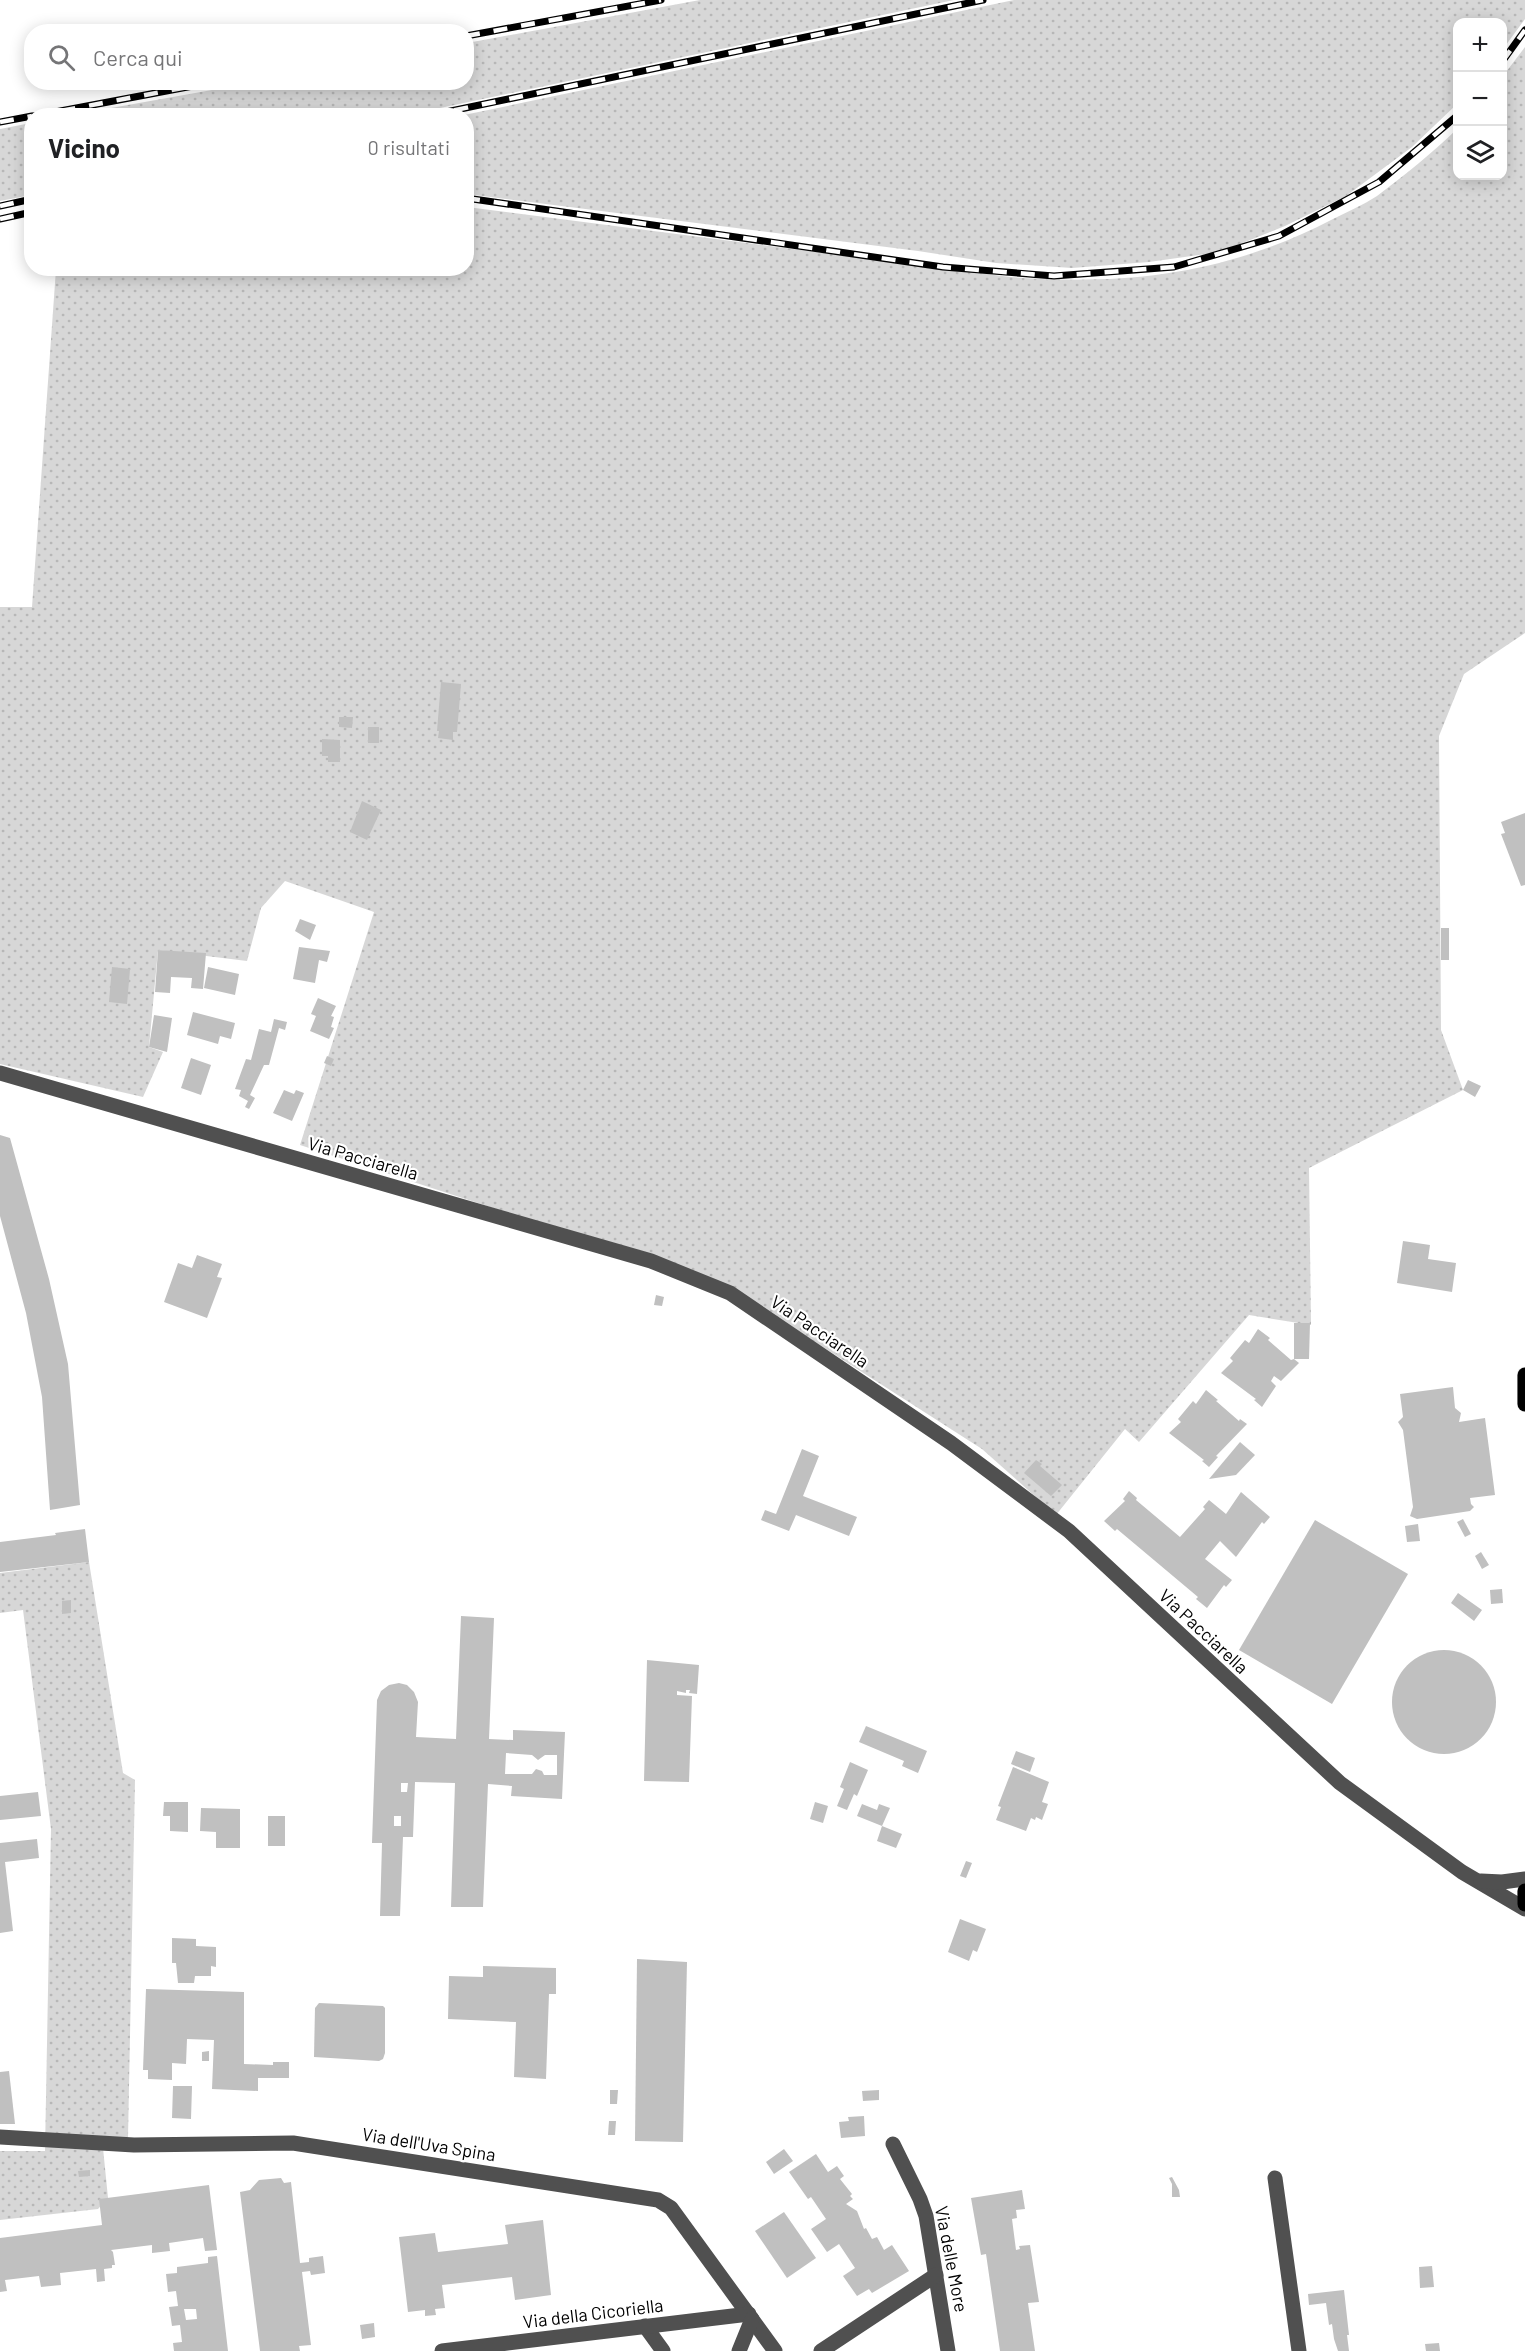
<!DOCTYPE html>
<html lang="it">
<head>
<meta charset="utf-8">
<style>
  body { margin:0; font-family:Barlow,sans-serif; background:#f2f2f2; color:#202124 }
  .controls { position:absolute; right:18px; top:18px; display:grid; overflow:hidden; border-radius:12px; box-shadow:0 3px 15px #0003 }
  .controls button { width:54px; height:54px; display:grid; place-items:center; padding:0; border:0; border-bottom:2px solid #e0e0e0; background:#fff; color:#202124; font:30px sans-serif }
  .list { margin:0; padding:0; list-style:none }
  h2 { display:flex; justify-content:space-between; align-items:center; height:78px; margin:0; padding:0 24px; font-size:26px }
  h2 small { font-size:20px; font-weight:400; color:#757577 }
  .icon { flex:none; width:33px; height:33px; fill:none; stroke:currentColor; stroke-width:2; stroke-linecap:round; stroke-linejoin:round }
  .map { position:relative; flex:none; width:1525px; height:2351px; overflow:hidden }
  .search { position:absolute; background:#fff; box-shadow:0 3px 15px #0003; left:24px; top:24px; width:450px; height:66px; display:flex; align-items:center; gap:15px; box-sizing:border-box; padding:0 21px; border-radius:24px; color:#757577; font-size:22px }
  .panel { position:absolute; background:#fff; box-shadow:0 3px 15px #0003; left:24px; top:108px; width:450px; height:168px; border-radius:24px }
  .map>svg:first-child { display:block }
  .grass { fill:url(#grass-dots) }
  .building { fill:#c0c0c0; fill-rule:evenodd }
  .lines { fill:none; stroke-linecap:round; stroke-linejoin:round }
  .major-casing { stroke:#dbdbdb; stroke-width:16 }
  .minor { stroke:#505050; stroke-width:15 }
  .major { stroke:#000; stroke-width:15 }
  .rail-casing { stroke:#000; stroke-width:7 }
  .rail { stroke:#fff; stroke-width:4.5; stroke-dasharray:14; stroke-linecap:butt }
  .labels { text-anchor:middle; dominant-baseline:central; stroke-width:4.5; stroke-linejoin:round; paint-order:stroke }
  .street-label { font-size:18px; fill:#000; stroke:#fff }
</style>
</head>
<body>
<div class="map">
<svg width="1525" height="2351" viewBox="0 0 1525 2351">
  <defs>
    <pattern id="grass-dots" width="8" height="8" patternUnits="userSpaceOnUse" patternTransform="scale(1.5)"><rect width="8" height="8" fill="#d7d7d7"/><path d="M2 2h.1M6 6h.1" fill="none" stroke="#b7b7b7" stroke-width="1.8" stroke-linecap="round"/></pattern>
  </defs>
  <rect width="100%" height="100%" fill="#fff"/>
  <g class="grass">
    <path d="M700,0H954L407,115H72L251,83L466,82L467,43Z"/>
    <path d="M1014,0H1525V19L1503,49L1502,22H1458L1457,104L1412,147L1346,196L1285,226L1220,252L1149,262L1072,268L996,263L918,251L467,194L466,116L464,115Z"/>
    <path d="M1525,47V633L1464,674L1439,736L1441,1030L1463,1090L1309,1168L1311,1325L1249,1315L1139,1442L1125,1429L1056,1515L982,1449L723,1283L300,1145L374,912L285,881L261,908L247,961L158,950L149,1047L163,1052L143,1097L0,1064V607H32L56,269L466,268L467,207L1010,277C1126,286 1228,274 1333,219C1347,212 1363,205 1377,196C1405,175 1432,153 1457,129L1458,176H1502L1503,76Z"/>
    <path d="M31,123V195L0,201V129Z"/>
    <path d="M89,1562L123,1773L135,1780L128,2138H102L108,2198L98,2209L0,2220V2151H45L51,1829L23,1610L0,1613V1573Z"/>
  </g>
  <g class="building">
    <path d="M441,682L461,684L457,732H453V740L438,738L439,731H437Z"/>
    <path d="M339,717H353L352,728L339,727Z"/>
    <rect x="368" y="727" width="11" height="16"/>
    <path d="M322,739L340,740V762H328V756H322Z"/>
    <path d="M362,801L381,810L367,840L350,832Z"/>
    <path d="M1525,813V885L1521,886L1501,834L1505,833L1501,822Z"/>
    <path d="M300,919L316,925L310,940L295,931Z"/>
    <rect x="1441" y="928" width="8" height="32"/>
    <path d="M299,947L330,951L327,962L319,960L315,983L293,979Z"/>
    <path d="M158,950L206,953L203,989L191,988L192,978L171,977L170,993L155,992Z"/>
    <path d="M112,967L130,969L127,1004L109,1002Z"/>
    <path d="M208,967L239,974L235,995L204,988Z"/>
    <path d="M318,998L336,1006L331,1016L334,1017L331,1027L334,1028L329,1039L310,1031L316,1016L311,1014Z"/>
    <path d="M193,1012L235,1023L231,1039L220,1036L218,1044L187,1035Z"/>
    <path d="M154,1015L172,1018L167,1052L149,1047Z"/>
    <path d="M274,1019L287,1022L285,1030L279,1028L269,1065H264L250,1095L255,1098L249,1109L245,1107L248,1101L239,1096L241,1090L235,1089L246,1059L251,1060L259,1029L271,1032Z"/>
    <path d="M327,1056L334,1059L331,1066L324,1063Z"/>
    <path d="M191,1058L211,1065L201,1095L181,1088Z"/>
    <path d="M1468,1080L1481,1086L1475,1097L1463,1090Z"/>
    <path d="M284,1090L294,1094L296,1090L304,1093L292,1121L273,1113Z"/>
    <path d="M0,1135L10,1138L49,1279L68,1364L80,1505L50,1510L42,1397L26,1313L0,1216Z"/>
    <path d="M1403,1241L1430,1245L1428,1259L1456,1263L1452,1292L1397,1283Z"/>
    <path d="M197,1255L222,1264L217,1277L222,1278L207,1318L164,1302L178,1263L192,1268Z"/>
    <path d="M656,1295L664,1297L662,1306L654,1305Z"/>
    <path d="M1294,1323H1310L1309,1359H1294L1299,1363L1281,1381L1274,1376L1271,1381L1276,1386L1262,1407L1254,1400L1256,1399L1221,1373L1233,1361L1230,1358L1245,1340L1249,1343L1258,1329L1270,1338L1268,1340L1291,1360L1294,1359Z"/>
    <path d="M1453,1387L1455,1408L1461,1413L1459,1422L1485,1418L1495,1495L1470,1498L1471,1504L1474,1507L1470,1511L1417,1519L1410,1516L1413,1507L1403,1430L1398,1422L1403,1417L1400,1394Z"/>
    <path d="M1206,1390L1218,1400L1216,1401L1239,1421L1240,1419L1247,1424L1216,1456L1218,1457L1209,1467L1202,1461L1204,1460L1169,1433L1181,1422L1178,1419L1193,1401L1196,1404Z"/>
    <path d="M1240,1442L1255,1455L1236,1475L1209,1479Z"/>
    <path d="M802,1449L819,1456L803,1496L857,1517L849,1536L796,1515L789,1531L761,1520L765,1510L776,1514Z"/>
    <path d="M1036,1460L1042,1464L1040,1466L1062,1485L1051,1496L1024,1473Z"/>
    <path d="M1129,1491L1137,1498L1136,1500L1180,1537L1205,1509L1203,1507L1209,1500L1226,1514L1241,1492L1270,1517L1264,1524L1262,1522L1236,1557L1220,1541L1205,1559L1232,1580L1226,1587L1224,1585L1207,1608L1196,1599L1198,1597L1117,1529L1115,1531L1104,1521L1125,1501L1123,1499Z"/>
    <path d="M1463,1519L1471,1534L1465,1537L1457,1522Z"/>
    <path d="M1315,1520L1408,1574L1332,1704L1239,1650Z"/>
    <path d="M1418,1524L1420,1541L1407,1542L1405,1526Z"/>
    <path d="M85,1529L89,1562L0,1572V1542L56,1535L55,1533Z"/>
    <path d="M1481,1552L1489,1565L1482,1569L1475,1556Z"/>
    <path d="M1502,1589L1503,1603L1491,1604L1490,1590Z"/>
    <path d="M1458,1593L1482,1610L1474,1621L1451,1603Z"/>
    <path d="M71,1600V1613L62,1614V1601Z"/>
    <path d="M461,1616L494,1618L489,1739L513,1740V1730L565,1732L562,1799L511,1796L512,1786L488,1784L483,1907H451L455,1783L415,1782L413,1837H403L400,1916H380L382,1843H372L377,1700L381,1691L389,1685L399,1683L407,1685L414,1692L418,1702L416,1737L456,1739ZM506,1753L532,1755L538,1760L545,1755H557V1775H544L542,1771L536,1769L532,1774H505ZM401,1783H408L407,1792H401ZM394,1816H401V1826H394Z"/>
    <circle cx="1444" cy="1702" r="52"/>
    <path d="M647,1660L699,1665L697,1694L689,1693L690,1690H686V1693L677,1691V1695L692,1696L689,1782L644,1781Z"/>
    <path d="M866,1726L927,1751L918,1773L902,1766L904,1761L859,1742Z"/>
    <path d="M1016,1751L1035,1758L1030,1772L1011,1764Z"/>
    <path d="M850,1762L868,1770L857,1796L854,1794L847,1810L837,1806L844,1789L840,1787Z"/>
    <path d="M1013,1767L1049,1782L1042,1802L1048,1804L1042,1820L1036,1817L1035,1820L1031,1818L1026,1831L996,1820L1001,1807L998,1806Z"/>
    <path d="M38,1792L41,1816L0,1820V1796Z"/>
    <path d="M164,1802H188V1832L170,1831V1816H163Z"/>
    <path d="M815,1802L828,1806L823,1823L810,1819Z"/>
    <path d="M862,1804L877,1810L879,1804L890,1808L882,1826L857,1816Z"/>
    <path d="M201,1808L240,1809V1848H216V1832L200,1831Z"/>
    <rect x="268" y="1816" width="17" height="30"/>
    <path d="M882,1826L902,1834L896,1848L877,1841Z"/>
    <path d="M37,1839L39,1858L5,1862L13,1931L0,1933V1843Z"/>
    <path d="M966,1861L972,1863L966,1878L960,1876Z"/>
    <path d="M960,1919L986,1929L977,1952L973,1950L969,1961L948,1952Z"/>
    <path d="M172,1938L196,1939V1946L216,1947V1967L211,1966V1976H195L194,1983H178L176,1963H172Z"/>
    <path d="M637,1959L687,1962L683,2142L635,2141Z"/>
    <path d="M483,1966L556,1968V1994H549L546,2079L514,2077L516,2022L448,2019L449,1976L483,1977Z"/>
    <path d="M146,1989L244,1992V2064L273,2065V2062H289V2078H258V2091L212,2089L214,2040L187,2039L186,2064L172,2063V2080L148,2079V2070H143Z"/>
    <path d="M319,2003L383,2006L385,2008V2053L383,2059L379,2061L314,2057L315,2008Z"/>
    <path d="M209,2051V2061H202V2052Z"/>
    <path d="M9,2071L15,2124H0V2072Z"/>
    <path d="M173,2086H192L191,2119L172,2118Z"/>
    <path d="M610,2090H618L617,2104H610Z"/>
    <path d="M879,2090V2100L863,2101L862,2091Z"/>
    <path d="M864,2116L865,2136L841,2138L839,2122L849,2121L848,2117Z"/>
    <path d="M609,2121H616L615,2135H608Z"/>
    <path d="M784,2149L793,2161L774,2174L766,2162Z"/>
    <path d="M816,2154L828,2172L837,2166L844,2176L840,2179L852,2194L850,2196L853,2199L846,2204L857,2211L864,2229L866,2228L872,2239L877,2237L884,2250L892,2245L909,2271L872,2293L869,2289L857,2296L843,2276L855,2268L839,2244L827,2252L811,2229L826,2219L811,2197L808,2199L789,2172Z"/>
    <path d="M90,2170V2176L79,2177L78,2171Z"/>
    <path d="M1172,2177L1179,2190L1180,2197H1172V2184L1169,2178Z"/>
    <path d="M281,2178L284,2183L291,2182L300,2263L309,2262V2258L323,2256L325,2273L311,2275L310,2271L302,2272L311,2345L299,2346L300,2351H260L240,2192L250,2190L259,2180Z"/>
    <path d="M209,2185L217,2250L205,2251L203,2238L169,2243L170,2251L152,2253V2245L111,2250L113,2252L115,2265H112V2268L104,2269L105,2281L97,2282L96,2269L60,2273L61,2285L41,2287L39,2276L5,2280L7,2291L0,2292V2238L102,2225L99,2199Z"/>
    <path d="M1022,2190L1025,2209L1016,2210L1017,2218L1012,2219L1016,2250L1020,2249L1019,2246L1030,2245L1039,2302L1028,2303L1035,2351H1000L986,2254L981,2255L971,2198Z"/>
    <path d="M784,2212L816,2258L787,2278L755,2231Z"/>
    <path d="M543,2220L551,2295L515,2300L512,2277L442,2285L445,2308L435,2309L436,2315L425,2316V2310L408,2312L399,2237L435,2233L438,2252L508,2244L505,2225Z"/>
    <path d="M217,2256L228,2351H174L173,2343L182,2342L180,2325L172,2326L169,2307L178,2306L176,2291L168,2292L166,2274L177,2273V2267L208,2263V2257ZM184,2309H196L197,2319L186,2320Z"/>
    <path d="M1432,2266L1434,2287L1420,2288L1419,2267Z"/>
    <path d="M1344,2290L1349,2335H1347L1349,2351H1338L1334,2339L1332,2324L1329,2325L1326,2303L1309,2305L1308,2294Z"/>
    <path d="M374,2323L375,2337L362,2339L360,2325Z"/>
    <path d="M1439,2343L1440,2351H1426L1425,2344Z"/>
  </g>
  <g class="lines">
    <defs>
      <g id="major">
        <path d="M1525,1375V1404"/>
        <path d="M1525,1891V1904"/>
      </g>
    </defs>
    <use href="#major" class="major-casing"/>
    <g class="minor">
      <path d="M0,1073L651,1261L730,1293L951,1443L1069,1531L1340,1783L1462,1872L1525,1909"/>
      <path d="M1481,1881L1502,1882L1525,1879"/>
      <path d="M0,2137L134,2145L293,2143L658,2200L671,2208L775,2351"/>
      <path d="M893,2144L920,2199L926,2216L948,2351"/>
      <path d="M1275,2178L1299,2351"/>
      <path d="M645,2326L663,2351"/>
      <path d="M442,2351L749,2314"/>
      <path d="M739,2351L752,2319"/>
      <path d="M821,2351L936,2275"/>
    </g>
    <use href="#major" class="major"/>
    <defs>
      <g id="rail">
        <path d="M466,36L661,0"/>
        <path d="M1502,62L1525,30"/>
        <path d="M34,116L214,82"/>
        <path d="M427,116L983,0"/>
        <path d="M0,122L32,116"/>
        <path d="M466,198L943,267L1054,276L1174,267L1279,236L1379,182L1458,115"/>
        <path d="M0,206L32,199"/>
        <path d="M0,219L32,212"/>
      </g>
    </defs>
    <use href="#rail" class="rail-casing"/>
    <use href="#rail" class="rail"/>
  </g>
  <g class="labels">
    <g class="street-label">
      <text transform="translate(363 1158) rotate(16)">Via Pacciarella</text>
      <text transform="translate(820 1331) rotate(34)">Via Pacciarella</text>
      <text transform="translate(1204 1631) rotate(43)">Via Pacciarella</text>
      <text transform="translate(429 2144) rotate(9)">Via dell'Uva Spina</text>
      <text transform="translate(952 2259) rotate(79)">Via delle More</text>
      <text transform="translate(593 2313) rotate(-7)">Via della Cicoriella</text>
    </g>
  </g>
</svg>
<div class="controls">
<button>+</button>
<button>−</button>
<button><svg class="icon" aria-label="layers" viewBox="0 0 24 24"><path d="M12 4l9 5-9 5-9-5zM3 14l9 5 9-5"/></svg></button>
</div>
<div class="search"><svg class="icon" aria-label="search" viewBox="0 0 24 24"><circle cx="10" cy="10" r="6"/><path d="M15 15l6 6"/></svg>Cerca qui</div>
<section class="panel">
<h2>Vicino<small>0 risultati</small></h2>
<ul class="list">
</ul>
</section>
</div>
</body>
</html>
